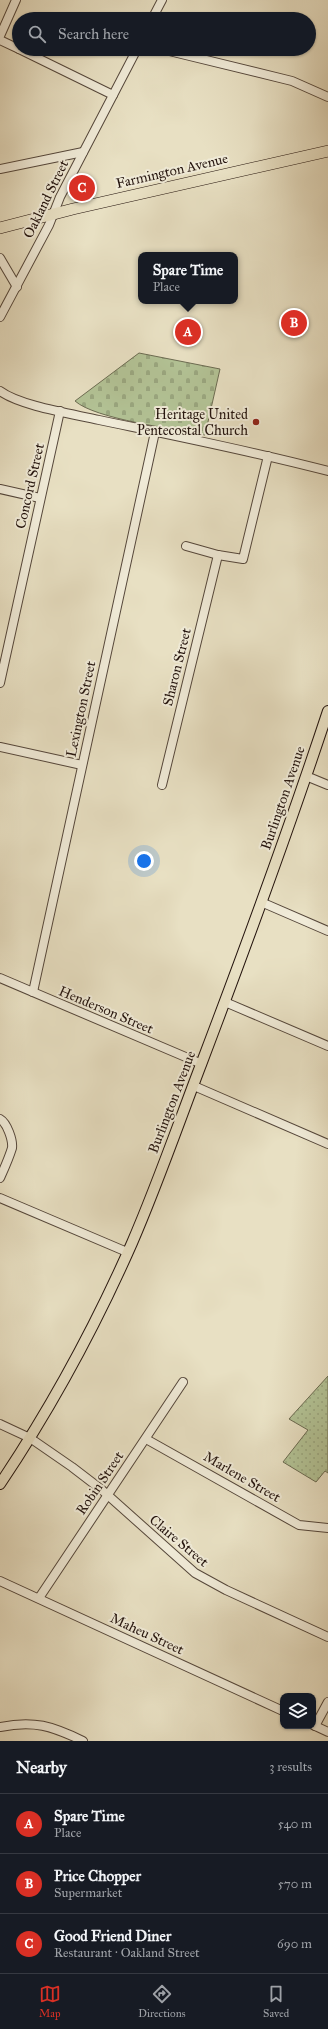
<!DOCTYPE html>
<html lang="en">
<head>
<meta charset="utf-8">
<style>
  body { margin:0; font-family:"IM FELL Great Primer",serif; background:#242831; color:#f1f3f6 }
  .controls { position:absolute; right:12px; bottom:12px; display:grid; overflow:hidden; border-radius:8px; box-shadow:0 1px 3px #0004 }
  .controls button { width:36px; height:36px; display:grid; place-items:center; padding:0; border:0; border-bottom:1px solid #363941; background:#171b24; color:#f1f3f6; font:20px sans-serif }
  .you { position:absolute; left:144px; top:861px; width:14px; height:14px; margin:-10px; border:3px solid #fff; border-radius:50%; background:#1a73e8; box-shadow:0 0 0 6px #1a73e833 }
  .badge { display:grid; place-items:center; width:26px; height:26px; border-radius:50%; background:#d93025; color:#fff; font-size:13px; font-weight:700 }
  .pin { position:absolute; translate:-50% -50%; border:2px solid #fff; box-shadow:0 1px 4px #0006 }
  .popup { position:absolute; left:138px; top:252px; width:100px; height:52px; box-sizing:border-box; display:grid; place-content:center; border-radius:8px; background:#171b24; filter:drop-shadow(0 1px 3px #0005); font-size:13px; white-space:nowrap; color:#9ea1a6 }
  .popup b { font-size:15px; color:#f1f3f6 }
  .popup::after { content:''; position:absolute; left:50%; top:100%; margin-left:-8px; border:8px solid transparent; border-top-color:#171b24 }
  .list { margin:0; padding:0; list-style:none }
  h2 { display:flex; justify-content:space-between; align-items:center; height:52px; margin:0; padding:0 16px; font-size:17px }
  h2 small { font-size:13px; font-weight:400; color:#9ea1a6 }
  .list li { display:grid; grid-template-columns:26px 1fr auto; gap:12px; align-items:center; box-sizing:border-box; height:60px; padding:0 16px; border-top:1px solid #363941 }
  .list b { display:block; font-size:15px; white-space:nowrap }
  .list p { margin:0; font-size:13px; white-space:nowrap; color:#9ea1a6 }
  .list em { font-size:13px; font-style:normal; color:#9ea1a6 }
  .icon { flex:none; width:22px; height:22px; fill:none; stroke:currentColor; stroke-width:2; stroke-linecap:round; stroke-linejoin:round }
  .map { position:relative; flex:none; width:328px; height:1741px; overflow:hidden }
  .search { position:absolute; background:#171b24; box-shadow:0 1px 3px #0004; left:12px; right:12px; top:12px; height:44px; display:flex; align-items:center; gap:10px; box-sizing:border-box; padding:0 14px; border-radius:22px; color:#9ea1a6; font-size:15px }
  .sheet { height:232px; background:#171b24 }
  nav { display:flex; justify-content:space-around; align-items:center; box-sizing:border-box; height:56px; border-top:1px solid #363941; background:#171b24; font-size:11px; color:#9ea1a6 }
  nav a { display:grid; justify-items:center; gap:2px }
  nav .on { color:#d93025 }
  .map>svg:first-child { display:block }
  .cemetery { fill:url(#cemetery-stones); stroke:#6c6c52 }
  .park { fill:url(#park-dots); stroke:#6c6c52 }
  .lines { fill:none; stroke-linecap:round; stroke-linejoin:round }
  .minor-casing { stroke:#55473b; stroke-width:10 }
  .major-casing { stroke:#24140e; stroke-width:12 }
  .highway-casing { stroke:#24140e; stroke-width:12 }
  .minor { stroke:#f0ebd8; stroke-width:8 }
  .major { stroke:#e8e0c3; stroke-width:10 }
  .highway { stroke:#e8e0c3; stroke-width:11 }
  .poi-dot { fill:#8f2418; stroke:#f0ebd8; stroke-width:1.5 }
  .labels { text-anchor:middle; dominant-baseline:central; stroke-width:4; stroke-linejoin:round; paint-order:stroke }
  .street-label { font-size:14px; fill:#24140e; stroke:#f0ebd8 }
  .poi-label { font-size:14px; fill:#24140e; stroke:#f0ebd8; text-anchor:end }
</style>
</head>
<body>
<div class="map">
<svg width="328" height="1741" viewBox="0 0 328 1741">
  <defs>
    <pattern id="cemetery-stones" width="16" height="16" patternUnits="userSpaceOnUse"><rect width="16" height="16" fill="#b3c396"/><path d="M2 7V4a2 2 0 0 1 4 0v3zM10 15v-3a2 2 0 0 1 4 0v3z" fill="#9aa780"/></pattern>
    <pattern id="park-dots" width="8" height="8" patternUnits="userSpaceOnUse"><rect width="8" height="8" fill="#b3c396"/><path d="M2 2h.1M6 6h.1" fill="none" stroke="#9aa780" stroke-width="1.8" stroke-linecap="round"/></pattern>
  </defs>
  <rect width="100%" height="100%" fill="#e8e0c3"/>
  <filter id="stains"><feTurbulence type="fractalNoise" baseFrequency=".005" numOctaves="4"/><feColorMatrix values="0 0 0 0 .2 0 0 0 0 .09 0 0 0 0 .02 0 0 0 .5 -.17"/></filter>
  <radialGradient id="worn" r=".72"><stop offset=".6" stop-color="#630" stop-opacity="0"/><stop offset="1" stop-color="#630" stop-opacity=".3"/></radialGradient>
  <path class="cemetery" d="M139,353L220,369L205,435C175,429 95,419 75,401Z"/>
  <path class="park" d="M328,1376V1473L325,1471L316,1482L283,1462L308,1430L289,1419Z"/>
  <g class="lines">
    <defs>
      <g id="minor">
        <path d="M152,19L162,0"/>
        <path d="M0,36L16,0"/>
        <path d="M0,40L19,49"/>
        <path d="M19,49L113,95"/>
        <path d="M161,49L292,81L328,97"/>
        <path d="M0,169L83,152"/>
        <path d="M0,258L17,287"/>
        <path d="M0,317L49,225L60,197L137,49"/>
        <path d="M0,391C20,406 73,414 99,420C176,436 252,451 328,471"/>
        <path d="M0,489L40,498"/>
        <path d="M186,546L218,555L243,559L268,456"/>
        <path d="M0,683L60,411"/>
        <path d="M0,747L82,765"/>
        <path d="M306,776L328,785"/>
        <path d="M162,785L218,555"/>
        <path d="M261,902L328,931"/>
        <path d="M0,978L202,1064"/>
        <path d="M33,992L155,432"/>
        <path d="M225,1002L328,1046"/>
        <path d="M194,1086L328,1144"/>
        <path d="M0,1119C7,1123 13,1140 12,1148C9,1158 4,1169 0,1178"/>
        <path d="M0,1198L127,1252"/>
        <path d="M0,1424L30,1438L72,1467L102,1490L195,1573L226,1590L328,1637"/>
        <path d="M146,1439L299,1525L328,1528"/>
        <path d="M0,1581L283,1711"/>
        <path d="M39,1598L183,1382"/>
        <path d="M313,1725L328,1732"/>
        <path d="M315,1726L328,1702"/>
        <path d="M0,1727C34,1720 52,1726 83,1741"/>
      </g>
      <path id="major" d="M0,1484C51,1408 95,1327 132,1243C158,1183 179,1122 202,1062C246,946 289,829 328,711"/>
      <path id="highway" d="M0,228L73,209L328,151"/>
    </defs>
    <use href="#minor" class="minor-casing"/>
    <use href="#major" class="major-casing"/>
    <use href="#highway" class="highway-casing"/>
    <use href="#minor" class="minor"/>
    <use href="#major" class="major"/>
    <use href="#highway" class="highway"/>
  </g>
  <circle class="poi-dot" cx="256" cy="422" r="4"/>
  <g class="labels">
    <g class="street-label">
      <text transform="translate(172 171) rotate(-13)">Farmington Avenue</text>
      <text transform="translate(46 199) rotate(-64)">Oakland Street</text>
      <text transform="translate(30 486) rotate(-77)">Concord Street</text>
      <text transform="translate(177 667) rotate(-76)">Sharon Street</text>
      <text transform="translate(81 709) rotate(-78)">Lexington Street</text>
      <text transform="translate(283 798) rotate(-71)">Burlington Avenue</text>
      <text transform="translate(106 1010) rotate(23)">Henderson Street</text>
      <text transform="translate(172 1102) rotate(-69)">Burlington Avenue</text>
      <text transform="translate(242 1477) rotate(30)">Marlene Street</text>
      <text transform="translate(100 1483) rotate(-56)">Robin Street</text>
      <text transform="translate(179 1541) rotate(40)">Claire Street</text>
      <text transform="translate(147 1634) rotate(25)">Maheu Street</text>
    </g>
    <g class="poi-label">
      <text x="248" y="414">Heritage United<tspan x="248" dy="16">Pentecostal Church</tspan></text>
    </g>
  </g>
  <rect width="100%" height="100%" filter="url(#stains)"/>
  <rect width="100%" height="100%" fill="url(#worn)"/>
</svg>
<div class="controls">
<button><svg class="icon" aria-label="layers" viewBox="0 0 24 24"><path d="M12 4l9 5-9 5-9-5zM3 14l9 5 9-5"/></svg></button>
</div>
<div class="you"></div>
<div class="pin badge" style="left:188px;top:332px">A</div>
<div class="popup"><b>Spare Time</b>Place</div>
<div class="pin badge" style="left:294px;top:323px">B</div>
<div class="pin badge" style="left:82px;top:188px">C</div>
<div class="search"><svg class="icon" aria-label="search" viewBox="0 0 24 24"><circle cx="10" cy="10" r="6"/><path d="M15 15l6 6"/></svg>Search here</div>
</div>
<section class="sheet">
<h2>Nearby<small>3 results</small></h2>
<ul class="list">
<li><span class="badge">A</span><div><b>Spare Time</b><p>Place</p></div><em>540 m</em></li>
<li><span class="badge">B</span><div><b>Price Chopper</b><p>Supermarket</p></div><em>570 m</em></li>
<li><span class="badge">C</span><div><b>Good Friend Diner</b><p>Restaurant · Oakland Street</p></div><em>690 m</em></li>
</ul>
</section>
<nav>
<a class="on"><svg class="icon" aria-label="map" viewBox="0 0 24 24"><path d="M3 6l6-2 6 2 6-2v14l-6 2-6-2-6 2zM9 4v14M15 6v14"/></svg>Map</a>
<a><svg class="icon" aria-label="directions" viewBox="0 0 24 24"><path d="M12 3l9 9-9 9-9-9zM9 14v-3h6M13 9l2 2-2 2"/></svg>Directions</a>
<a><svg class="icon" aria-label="saved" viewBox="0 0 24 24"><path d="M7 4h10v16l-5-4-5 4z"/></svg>Saved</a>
</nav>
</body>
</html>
